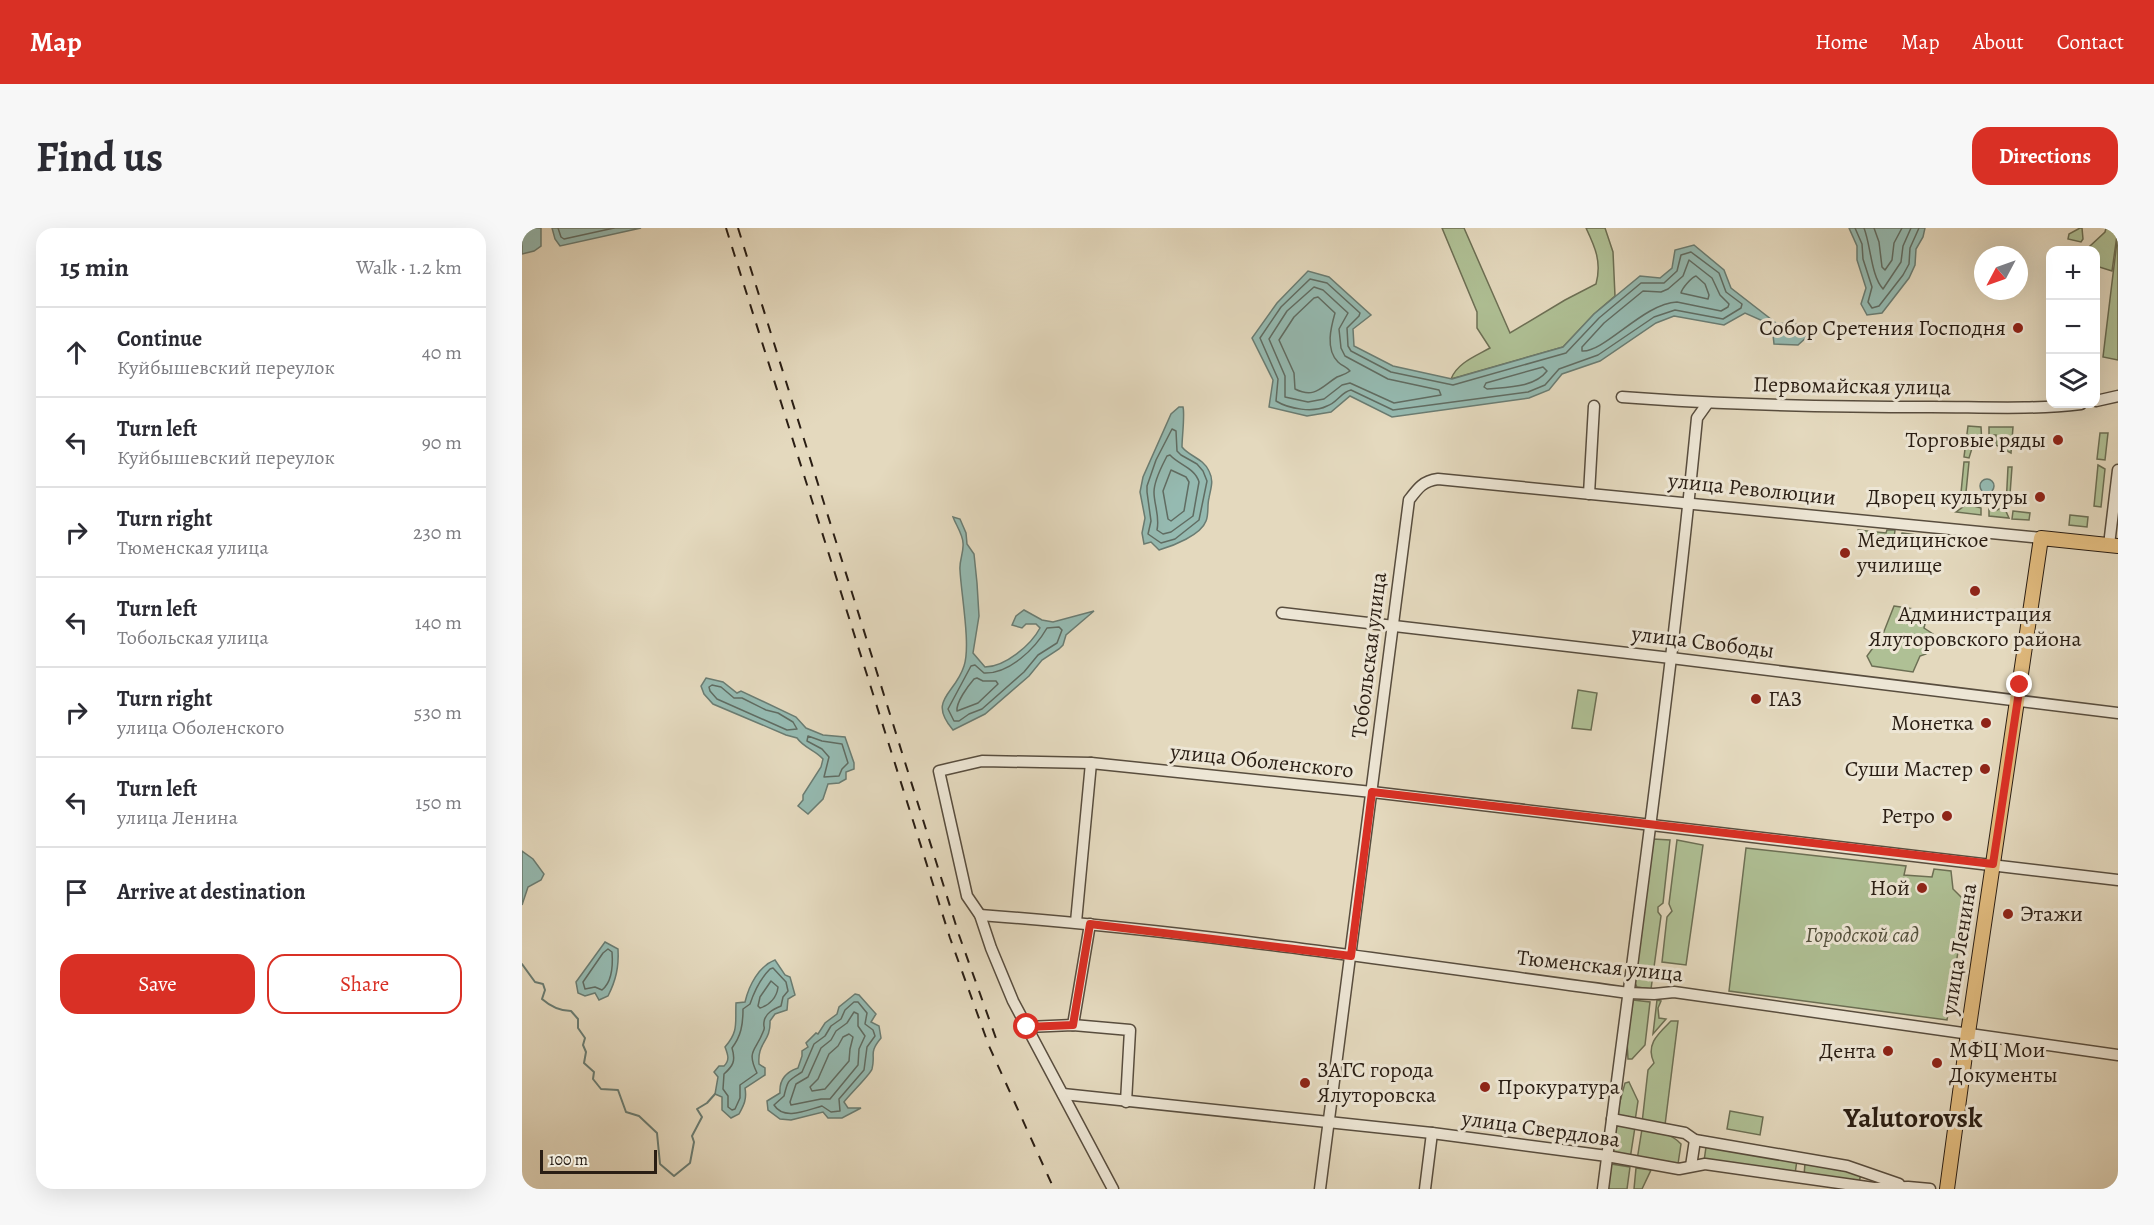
<!DOCTYPE html>
<html lang="en">
<head>
<meta charset="utf-8">
<style>
  body { margin:0; font-family:Alegreya,serif; background:#f7f7f7; color:#2b2b33 }
  .controls { position:absolute; right:18px; top:18px; display:grid; overflow:hidden; border-radius:12px; box-shadow:0 6px 24px #0002 }
  .controls button { width:54px; height:54px; display:grid; place-items:center; padding:0; border:0; border-bottom:2px solid #e1e1e2; background:#fff; color:#2b2b33; font:30px sans-serif }
  .compass { position:absolute; left:1452px; top:18px; width:54px; height:54px; border-radius:50%; background:#fff; box-shadow:0 6px 24px #0002; rotate:229deg }
  .scale { position:absolute; left:18px; bottom:15px; width:117px; box-sizing:border-box; padding-left:6px; border:3px solid #2a1e14; border-top:0; font-size:16px; line-height:21px; white-space:nowrap; color:#2a1e14; -webkit-text-stroke:4px #ede6d5; paint-order:stroke }
  .stop { position:absolute; width:18px; height:18px; margin:-14px; border:4px solid #d93025; border-radius:50%; background:#fff }
  .stop.end { background:#d93025; border-color:#fff; box-shadow:0 2px 6px #0008 }
  .list { margin:0; padding:0; list-style:none }
  h2 { display:flex; justify-content:space-between; align-items:center; height:78px; margin:0; padding:0 24px; font-size:26px }
  h2 small { font-size:20px; font-weight:400; color:#7c7c81 }
  .list li { display:grid; grid-template-columns:39px 1fr auto; gap:18px; align-items:center; box-sizing:border-box; height:90px; padding:0 24px; border-top:2px solid #e1e1e2 }
  .list b { display:block; font-size:22px; white-space:nowrap }
  .list p { margin:0; font-size:20px; white-space:nowrap; color:#7c7c81 }
  .list em { font-size:20px; font-style:normal; color:#7c7c81 }
  .actions { display:flex; gap:12px; padding:18px 24px }
  .actions a { flex:1; padding:14px 0; border:2px solid #d93025; border-radius:18px; text-align:center; font-size:21px; color:#d93025 }
  .actions .main { background:#d93025; color:#fff }
  .icon { flex:none; width:33px; height:33px; fill:none; stroke:currentColor; stroke-width:2; stroke-linecap:round; stroke-linejoin:round }
  .map { position:relative; flex:none; width:1596px; height:961px; overflow:hidden; border-radius:18px }
  header { display:flex; align-items:center; gap:36px; box-sizing:border-box; height:84px; padding:0 30px; background:#d93025; color:#fff }
  header strong { font-size:28px }
  nav { display:flex; gap:33px; margin-inline-start:auto; font-size:21px }
  .intro { display:flex; align-items:center; justify-content:space-between; box-sizing:border-box; height:144px; padding:0 36px }
  h1 { margin:0; font-size:42px }
  .button { padding:15px 27px; border-radius:18px; background:#d93025; color:#fff; font-size:21px; font-weight:700 }
  main { display:flex; gap:36px; padding:0 36px }
  aside { flex:1; background:#fff; border-radius:18px; box-shadow:0 6px 24px #0002 }
  .map>svg:first-child { display:block }
  .green { fill:#afc095; stroke:#6c6f54; stroke-width:1.5 }
  .water { fill:#95bab1; stroke:#6a7c72; stroke-width:1.5 }
  .lines { fill:none; stroke-linecap:round; stroke-linejoin:round }
  .shore { stroke:#606c62; stroke-width:1.5 }
  .stream { stroke:#6a7c72; stroke-width:2 }
  .minor-casing { stroke:#584d3e; stroke-width:13 }
  .major-casing { stroke:#2a1e14; stroke-width:16 }
  .minor { stroke:#ede6d5; stroke-width:10 }
  .major { stroke:#e2bc7f; stroke-width:14 }
  .rail { stroke:#2a1e14; stroke-width:2; stroke-dasharray:10 10; stroke-linecap:butt }
  .route { stroke:#d93025; stroke-width:8 }
  .poi-dot { fill:#8f2418; stroke:#ede6d5; stroke-width:2 }
  .labels { text-anchor:middle; dominant-baseline:central; stroke-width:6; stroke-linejoin:round; paint-order:stroke }
  .poi-label { font-size:22px; fill:#2a1e14; stroke:#ede6d5; text-anchor:end }
  .street-label { font-size:22px; fill:#2a1e14; stroke:#ede6d5 }
  .park-label { font-size:22px; font-style:italic; fill:#524f3b; stroke:#ede6d5 }
  .district-label { font-size:28px; font-weight:bold; fill:#2a1e14; stroke:#ede6d5 }
</style>
</head>
<body>
<header>
<strong>Map</strong>
<nav><a>Home</a><a>Map</a><a>About</a><a>Contact</a></nav>
</header>
<div class="intro"><h1>Find us</h1><a class="button">Directions</a></div>
<main>
<aside>
<h2>15 min<small>Walk · 1.2 km</small></h2>
<ul class="list">
<li><svg class="icon" aria-label="ahead" viewBox="0 0 24 24"><path d="M12 20V5M6 11l6-6 6 6"/></svg><div><b>Continue</b><p>Куйбышевский переулок</p></div><em>40 m</em></li>
<li><svg class="icon" aria-label="left" viewBox="0 0 24 24"><path d="M17 20v-9H6M10 6l-5 5 5 5"/></svg><div><b>Turn left</b><p>Куйбышевский переулок</p></div><em>90 m</em></li>
<li><svg class="icon" aria-label="right" viewBox="0 0 24 24"><path d="M7 20v-9h11M14 6l5 5-5 5"/></svg><div><b>Turn right</b><p>Тюменская улица</p></div><em>230 m</em></li>
<li><svg class="icon" aria-label="left" viewBox="0 0 24 24"><path d="M17 20v-9H6M10 6l-5 5 5 5"/></svg><div><b>Turn left</b><p>Тобольская улица</p></div><em>140 m</em></li>
<li><svg class="icon" aria-label="right" viewBox="0 0 24 24"><path d="M7 20v-9h11M14 6l5 5-5 5"/></svg><div><b>Turn right</b><p>улица Оболенского</p></div><em>530 m</em></li>
<li><svg class="icon" aria-label="left" viewBox="0 0 24 24"><path d="M17 20v-9H6M10 6l-5 5 5 5"/></svg><div><b>Turn left</b><p>улица Ленина</p></div><em>150 m</em></li>
<li><svg class="icon" aria-label="arrive" viewBox="0 0 24 24"><path d="M6 21V4h12l-3 4 3 4H6"/></svg><div><b>Arrive at destination</b></div></li>
</ul>
<div class="actions"><a class="main">Save</a><a>Share</a></div>
</aside>
<div class="map">
<svg width="1596" height="961" viewBox="0 0 1596 961">
  <rect width="100%" height="100%" fill="#e4d9be"/>
  <filter id="stains"><feTurbulence type="fractalNoise" baseFrequency=".00333" numOctaves="4"/><feColorMatrix values="0 0 0 0 .2 0 0 0 0 .09 0 0 0 0 .02 0 0 0 .5 -.17"/></filter>
  <radialGradient id="worn" r=".72"><stop offset=".6" stop-color="#630" stop-opacity="0"/><stop offset="1" stop-color="#630" stop-opacity=".3"/></radialGradient>
  <g class="green">
    <path d="M920,0H942L988,105L1043,72L1074,56C1080,34 1073,19 1064,0H1083L1091,24L1093,68L1072,86L1041,119L929,151C935,135 954,128 968,120L955,100V84Z"/>
    <path d="M1558,0H1560L1561,11L1559,14L1546,11L1547,6Z"/>
    <path d="M1584,0H1596L1590,43L1574,38V22H1566L1568,21L1567,19L1583,4Z"/>
    <path d="M1596,5V132L1581,129Z"/>
    <path d="M1446,198L1459,199L1460,217H1451L1447,230L1442,229Z"/>
    <path d="M1467,199H1491L1489,225L1474,217V207H1467Z"/>
    <path d="M1578,205H1586L1583,232L1575,231Z"/>
    <path d="M1442,234H1447L1443,274L1438,275Z"/>
    <path d="M1576,237L1583,241L1579,279L1572,278Z"/>
    <path d="M1486,239H1490L1487,280L1484,278Z"/>
    <path d="M1445,276L1459,280V287L1434,284Z"/>
    <path d="M1482,279L1487,290L1467,288V281L1475,282Z"/>
    <path d="M1491,283L1508,285L1507,292L1490,291Z"/>
    <path d="M1548,287L1566,289L1565,299L1547,297Z"/>
    <path d="M1336,302L1364,305L1365,302H1373L1372,310L1336,306Z"/>
    <path d="M1380,305L1418,310L1417,314L1379,310Z"/>
    <path d="M1372,378L1406,383L1402,400L1411,406L1404,426L1398,428L1391,444L1350,438L1345,428L1361,406Z"/>
    <path d="M1056,462L1075,465L1069,502L1050,500Z"/>
    <path d="M1131,611L1148,612L1141,675L1136,679V684L1139,688L1129,761L1115,759L1113,755Z"/>
    <path d="M1155,612L1181,617L1164,737L1140,734L1145,689L1150,683L1147,676Z"/>
    <path d="M1224,620L1384,638L1382,647L1410,649L1412,641L1429,643L1431,661L1444,674L1425,792L1207,763Z"/>
    <path d="M1111,772L1128,774L1123,817L1110,831H1106L1105,813Z"/>
    <path d="M1135,772L1139,773L1136,780L1137,790L1144,791L1131,806Z"/>
    <path d="M1149,793H1156L1143,897L1120,895L1126,842L1132,835C1123,816 1137,805 1149,793Z"/>
    <path d="M1107,854L1116,873L1113,893L1096,891L1097,877L1103,855Z"/>
    <path d="M1208,883L1241,889L1238,907L1205,901Z"/>
    <path d="M1098,897L1113,899L1108,931L1090,927L1094,899Z"/>
    <path d="M1120,901C1135,903 1149,905 1159,916L1156,936L1115,932Z"/>
    <path d="M1184,919L1275,932L1273,946L1182,933Z"/>
    <path d="M1283,935L1339,945L1337,955L1282,948Z"/>
    <path d="M1089,936L1108,939L1105,961H1086Z"/>
    <path d="M1114,940L1129,942L1120,961H1112Z"/>
  </g>
  <g class="water">
    <path d="M0,0H19V18L12,23L0,26Z"/>
    <path d="M30,0H119L38,18L33,11Z"/>
    <path d="M1327,0H1403L1401,9L1394,21L1393,37L1387,50L1360,85L1345,87L1339,76L1344,60L1335,32V18Z"/>
    <path d="M1172,17L1202,42L1209,60L1254,95L1284,97L1286,108L1276,117L1252,116L1250,97L1223,85L1202,97L1152,88L1134,95L1078,133L1040,146L1027,162L1007,170L870,189L828,168L809,184L785,188L747,179L751,152L730,110L755,75L786,43L807,49L849,87L831,101L832,118L871,138L930,151L1041,119L1072,86L1118,48L1138,50L1150,40L1153,22Z"/>
    <path d="M657,179H661C663,186 660,209 660,219C668,229 681,230 687,243C692,253 689,259 687,270C685,277 687,286 684,293C679,307 651,318 637,322L629,314L622,316L620,305L623,290L618,264L621,249L649,186Z"/>
    <circle cx="1465" cy="258" r="7"/>
    <path d="M431,289L438,291L444,305L445,316L452,326L455,355L457,388L451,425L463,439C483,439 509,417 518,400L514,396H504L500,400L490,397L494,388L502,382L520,392L531,394L572,383L544,407L541,417L537,421L520,432L507,448L463,486L431,502C405,471 433,467 442,438C449,418 439,365 438,342C437,333 442,324 441,315C441,307 434,297 431,289Z"/>
    <path d="M184,450L201,454L215,465L219,463L274,489L284,500L301,507L323,509L332,535V541L324,544V551L317,555L306,556L301,571L286,586L276,578L281,572V567L299,539L301,531C293,522 282,520 275,510L264,507L191,476L182,466L179,458Z"/>
    <path d="M0,623L11,631L22,646L19,652L6,659L0,677Z"/>
    <path d="M83,714L96,721C97,739 94,752 86,768L77,772L73,765L63,768L56,765L54,754Z"/>
    <path d="M253,732L263,747L268,749L273,767L266,771L265,782L253,786L248,793C249,814 235,814 237,836L243,840V847L223,860C225,871 222,877 217,886L209,890L200,882V869L193,866L196,849L192,844L197,838H202C208,832 206,827 203,819C217,803 213,795 214,775L223,774C227,757 237,738 253,732Z"/>
    <path d="M333,766L337,767L354,786L349,794L357,798L359,810C346,826 354,825 350,841C348,847 327,867 322,874L326,880H339L320,890H306L301,884L269,892L258,891L246,882L245,873L258,865C257,852 264,844 276,840L280,828V823L286,819L284,815L294,805L296,806L303,795L315,786L317,779Z"/>
  </g>
  <g class="lines">
    <g class="shore">
      <path d="M36,0L39,9L42,11L92,0"/>
      <path d="M1333,0L1340,16L1341,31L1350,59L1346,74L1350,80L1357,78L1381,47L1387,36L1388,20L1397,0"/>
      <path d="M1342,0C1349,18 1349,48 1361,61L1379,34L1381,18L1389,0"/>
      <path d="M1352,0L1357,14L1360,39L1363,42L1370,32L1372,15L1380,0"/>
      <path d="M1169,24L1197,45L1204,64L1220,76L1219,80L1201,91L1153,82L1132,89L1076,127L1037,141L1023,157L1006,164L871,182L829,162C819,164 815,175 805,178C791,185 767,181 754,173L756,151L738,110L759,79L788,51L805,55L838,85L837,88L825,100L826,118L829,123L869,144L931,157L1044,125L1077,90L1119,55H1142L1155,43L1159,27Z"/>
      <path d="M1167,32L1190,50L1198,67L1207,76L1206,79L1199,83L1155,74C1122,75 1082,125 1060,123V119L1082,95L1121,63L1139,64L1146,61L1161,48Z"/>
      <path d="M1174,48L1183,56L1187,67L1186,71L1159,65C1160,60 1170,49 1174,48Z"/>
      <path d="M792,59L801,62L826,85L817,101L819,120L823,128L866,151L917,162L919,167L872,175L828,155L820,157L802,171L786,174L763,169V148L747,111L765,83Z"/>
      <path d="M796,69L813,85C809,99 803,121 816,134C820,138 825,139 828,143C824,146 820,147 815,149C799,159 793,171 773,161L772,145L757,112L772,89L792,70Z"/>
      <path d="M1021,139L1025,143C1012,160 985,159 965,161L962,159L964,155Z"/>
      <path d="M650,201L654,203L655,223L659,227L675,236L681,243L685,253L677,292L653,311L639,315L626,306L629,293L625,264V258L634,232Z"/>
      <path d="M648,227C657,237 673,240 677,254L671,288L649,304L641,306L635,302C638,288 632,277 632,264C632,252 640,238 645,228Z"/>
      <path d="M649,242L664,249L667,254L662,283L649,293L646,291L641,263Z"/>
      <path d="M537,399L540,402L535,415L516,427L502,444L460,481L447,486L437,493H432L426,481L449,438L453,437L462,445C487,446 513,421 525,400Z"/>
      <path d="M455,450L461,453H474L476,456L456,475L435,483C434,474 446,458 452,451Z"/>
      <path d="M190,457L199,459L212,470H220L244,482L256,485L271,494L275,501L265,502L195,471L188,463L187,459Z"/>
      <path d="M286,508L300,513L320,516L326,535L320,541L317,548L302,549L307,529L300,521L285,513Z"/>
      <path d="M86,721L90,724C91,737 90,754 80,762L73,759L63,761L61,754L81,725Z"/>
      <path d="M251,740L264,754L266,763L261,769L259,778C252,781 243,785 242,794C241,801 244,798 241,804C234,823 224,822 235,845L218,857V870L213,881L210,882L206,879V868L201,861L202,846C211,838 214,833 210,820C219,808 221,797 221,781L228,776C232,764 239,750 248,741Z"/>
      <path d="M249,753L256,759C255,769 248,777 238,780L236,778L238,769Z"/>
      <path d="M332,774H336L345,785L343,796L351,802L353,808L345,819L342,842L317,871L318,883L309,884L300,878C285,882 262,893 252,877L262,868C266,851 266,853 280,844L292,816L303,808L309,798L319,791L323,782Z"/>
      <path d="M332,784L336,786V798L343,808L337,821L336,837L308,871H299L269,877L268,874L274,856L286,849L299,820L309,812L314,803L325,795Z"/>
      <path d="M327,806L331,809L328,821L327,833L303,861L290,863L288,859L296,851L307,826L316,818L321,809Z"/>
    </g>
    <path class="stream" d="M0,736L13,754L21,756L23,762L20,771C28,778 38,783 49,783L56,791V800L63,810L61,817L64,824L62,835L72,844L71,851L79,861L96,862L104,884L117,888L135,905L138,936L152,948L168,935L172,914L170,908L180,889L175,881L185,875L193,866"/>
    <defs>
      <g id="minor">
        <path d="M1100,169C1203,177 1306,179 1409,179C1458,179 1510,182 1559,176"/>
        <path d="M1574,173L1596,168"/>
        <path d="M1067,266L1072,178"/>
        <path d="M1587,317L1596,242"/>
        <path d="M760,385L1149,430L1596,485"/>
        <path d="M458,687C675,703 891,736 1107,765L1132,766L1152,764L1596,827"/>
        <path d="M554,694L569,535"/>
        <path d="M551,797L568,696"/>
        <path d="M505,799L551,797L608,802L604,874"/>
        <path d="M541,866L910,905L1085,928L1157,941L1183,936L1352,960L1386,959L1408,961"/>
        <path d="M1090,891L1163,905L1173,912L1325,938L1377,956"/>
        <path d="M1169,938L1173,912"/>
        <path d="M591,961L491,773L469,720L458,687L445,668L417,543L460,533L569,535L850,564L1596,652"/>
        <path d="M798,961L887,272C896,260 901,253 916,251L1519,310"/>
        <path d="M903,961L910,905"/>
        <path d="M1081,961C1114,704 1150,448 1175,190L1185,176"/>
      </g>
      <path id="major" d="M1425,961L1446,805L1519,310L1596,318"/>
    </defs>
    <use href="#minor" class="minor-casing"/>
    <use href="#major" class="major-casing"/>
    <use href="#minor" class="minor"/>
    <use href="#major" class="major"/>
    <g class="rail">
      <path d="M204,0L428,710L467,818L532,961"/>
      <path d="M216,0L437,707L476,816"/>
    </g>
  </g>
  <g class="lines">
    <path class="route" d="M505,799L551,797L568,696L829,728L850,564L1471,636L1498,457"/>
  </g>
  <g class="poi-dot">
    <circle cx="1496" cy="100" r="6"/>
    <circle cx="1536" cy="212" r="6"/>
    <circle cx="1518" cy="269" r="6"/>
    <circle cx="1323" cy="325" r="6"/>
    <circle cx="1453" cy="363" r="6"/>
    <circle cx="1234" cy="471" r="6"/>
    <circle cx="1464" cy="495" r="6"/>
    <circle cx="1463" cy="541" r="6"/>
    <circle cx="1425" cy="588" r="6"/>
    <circle cx="1400" cy="660" r="6"/>
    <circle cx="1486" cy="686" r="6"/>
    <circle cx="1366" cy="823" r="6"/>
    <circle cx="1415" cy="835" r="6"/>
    <circle cx="783" cy="855" r="6"/>
    <circle cx="963" cy="859" r="6"/>
  </g>
  <g class="labels">
    <g class="poi-label">
      <text x="1484" y="100">Собор Сретения Господня</text>
      <text x="1524" y="212">Торговые ряды</text>
      <text x="1506" y="269">Дворец культуры</text>
      <text x="1335" y="312" text-anchor="start">Медицинское<tspan x="1335" dy="25">училище</tspan></text>
      <text x="1453" y="386" text-anchor="middle">Администрация<tspan x="1453" dy="25">Ялуторовского района</tspan></text>
      <text x="1246" y="471" text-anchor="start">ГАЗ</text>
      <text x="1452" y="495">Монетка</text>
      <text x="1451" y="541">Суши Мастер</text>
      <text x="1413" y="588">Ретро</text>
      <text x="1388" y="660">Ной</text>
      <text x="1498" y="686" text-anchor="start">Этажи</text>
      <text x="1427" y="822" text-anchor="start">МФЦ Мои<tspan x="1427" dy="25">Документы</tspan></text>
      <text x="1354" y="823">Дента</text>
      <text x="795" y="842" text-anchor="start">ЗАГС города<tspan x="795" dy="25">Ялуторовска</tspan></text>
      <text x="975" y="859" text-anchor="start">Прокуратура</text>
    </g>
    <g class="street-label">
      <text transform="translate(1330 158) rotate(1)">Первомайская улица</text>
      <text transform="translate(1230 261) rotate(6)">улица Революции</text>
      <text transform="translate(1181 414) rotate(7)">улица Свободы</text>
      <text transform="translate(847 427) rotate(-83)">Тобольская улица</text>
      <text transform="translate(740 533) rotate(6)">улица Оболенского</text>
      <text transform="translate(1437 721) rotate(-81)">улица Ленина</text>
      <text transform="translate(1078 738) rotate(6)">Тюменская улица</text>
      <text transform="translate(1019 901) rotate(8)">улица Свердлова</text>
    </g>
    <g class="park-label">
      <text x="1340" y="707">Городской сад</text>
    </g>
    <g class="district-label">
      <text x="1391" y="890">Yalutorovsk</text>
    </g>
  </g>
  <rect width="100%" height="100%" filter="url(#stains)"/>
  <rect width="100%" height="100%" fill="url(#worn)"/>
</svg>
<div class="controls">
<button>+</button>
<button>−</button>
<button><svg class="icon" aria-label="layers" viewBox="0 0 24 24"><path d="M12 4l9 5-9 5-9-5zM3 14l9 5 9-5"/></svg></button>
</div>
<svg class="compass" viewBox="-18 -18 36 36"><path d="M0-13l5 13h-10z" fill="#e53935"/><path d="M0 13l5-13h-10z" fill="#7c7c81"/></svg>
<div class="scale">100 m</div>
<div class="stop" style="left:505px;top:799px"></div>
<div class="stop end" style="left:1498px;top:457px"></div>
</div>
</main>
</body>
</html>
